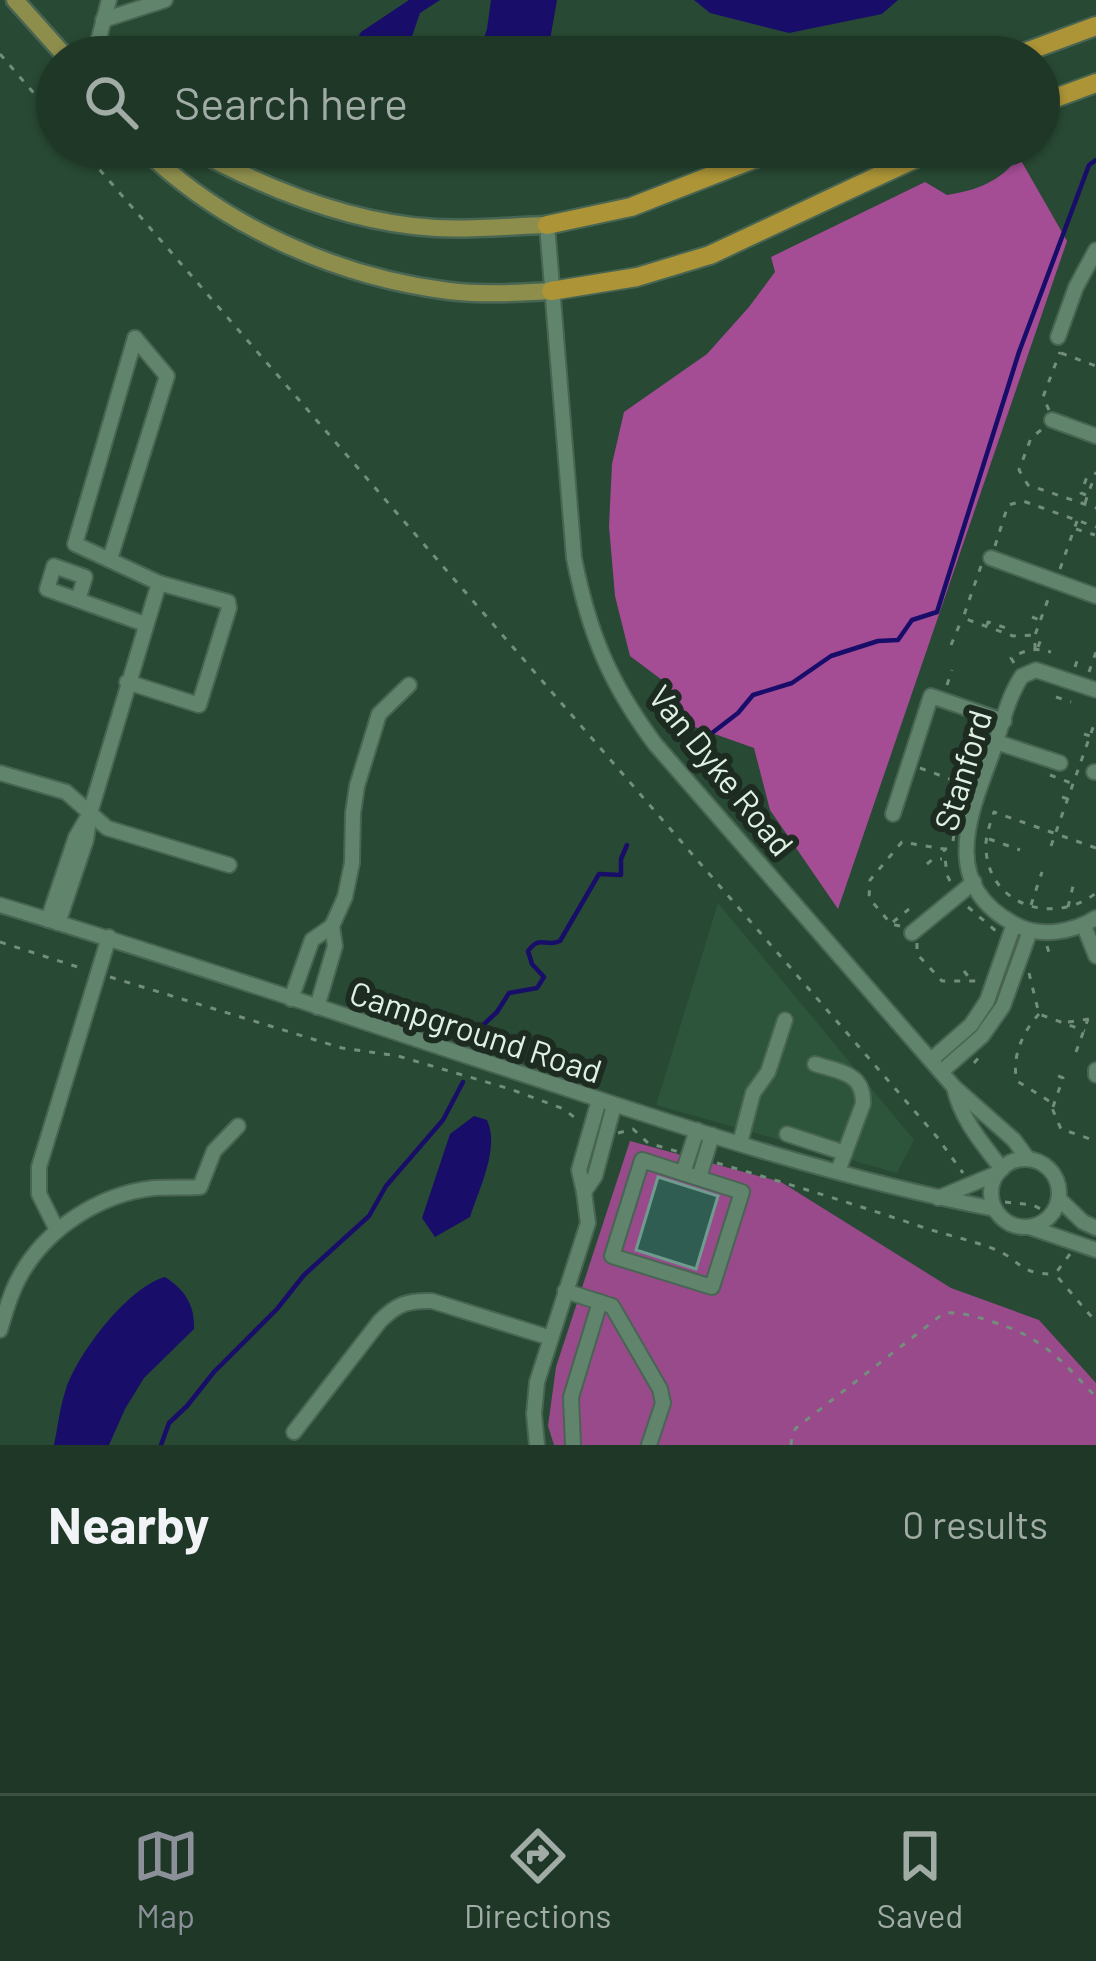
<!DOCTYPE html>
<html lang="en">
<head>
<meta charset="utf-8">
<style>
  body { margin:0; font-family:Barlow,sans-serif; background:#2b4232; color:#f1f3f6 }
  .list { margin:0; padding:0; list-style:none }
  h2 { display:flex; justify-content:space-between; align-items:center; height:156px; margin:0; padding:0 48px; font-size:51px }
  h2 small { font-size:39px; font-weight:400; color:#a1aca7 }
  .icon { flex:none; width:66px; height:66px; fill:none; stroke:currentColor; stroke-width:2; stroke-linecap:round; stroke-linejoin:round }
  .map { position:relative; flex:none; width:1096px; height:1445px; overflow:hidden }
  .search { position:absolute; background:#1e3726; box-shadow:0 3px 9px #0004; left:36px; right:36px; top:36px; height:132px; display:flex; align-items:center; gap:30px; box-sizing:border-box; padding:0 42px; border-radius:66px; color:#a1aca7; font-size:45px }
  .sheet { height:348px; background:#1e3726 }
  nav { display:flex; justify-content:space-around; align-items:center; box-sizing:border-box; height:168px; border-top:3px solid #3c5143; background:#1e3726; font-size:33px; color:#a1aca7 }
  nav a { display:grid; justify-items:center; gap:6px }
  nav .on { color:#8c9099 }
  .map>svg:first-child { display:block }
  .built { fill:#2d553b }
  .green { fill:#984a8b }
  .forest { fill:#a44d95 }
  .water { fill:#180e6a }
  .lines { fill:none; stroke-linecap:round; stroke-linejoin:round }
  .stream { stroke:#180e6a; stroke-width:4.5 }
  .building { fill:#305d51; stroke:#6e9b8e; stroke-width:3 }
  .minor-casing { stroke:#486553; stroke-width:18 }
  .major-casing { stroke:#486553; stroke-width:21 }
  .highway-casing { stroke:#486553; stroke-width:22 }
  .path { stroke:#738e7c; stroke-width:3; stroke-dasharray:6 9; stroke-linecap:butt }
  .minor { stroke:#61846c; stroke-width:14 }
  .major { stroke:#8e8e4c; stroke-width:16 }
  .highway { stroke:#ac9437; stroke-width:18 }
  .labels { text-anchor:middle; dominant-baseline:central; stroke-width:12; stroke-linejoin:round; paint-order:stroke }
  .street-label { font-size:33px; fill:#def1e3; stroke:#1d2b21 }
</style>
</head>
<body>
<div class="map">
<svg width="1096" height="1445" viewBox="0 0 1096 1445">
  <rect width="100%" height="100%" fill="#284933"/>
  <path class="built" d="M718,903L914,1140L897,1173L656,1105Z"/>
  <path class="green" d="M630,1141L781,1182L951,1288L1039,1320L1096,1383V1445H554L548,1426L556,1367Z"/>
  <path class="forest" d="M1019,157L1067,241L838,909L770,810L754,748L692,726L666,683L630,656L615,596L609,526L612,464L624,412L707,354L749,307L775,272L771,257L925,182L947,195C978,190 999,182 1019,157Z"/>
  <g class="water">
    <path d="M409,0H440L420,13L405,57H347L361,32Z"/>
    <path d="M491,0H557L547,57H478L487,29Z"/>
    <path d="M694,0H898L882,14L789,33L710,13Z"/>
    <path d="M474,1116L487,1120C500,1148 479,1189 470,1217L435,1237L422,1218L450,1134Z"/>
    <path d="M165,1277C185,1290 195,1305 194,1329L144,1378L125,1409L109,1445H54C58,1426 60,1406 66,1389C78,1353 128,1287 165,1277Z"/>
  </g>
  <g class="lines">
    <g class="stream">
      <path d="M709,746L712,733L738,713L753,695L792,683L831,656L878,641L898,640L912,620L937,612L1019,352L1089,165L1096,160"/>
      <path d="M481,1027L497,1012L509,993L537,988L544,977L532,964L528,951C541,934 545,948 560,941L599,874L621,875V859L627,845"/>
      <path d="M161,1445L169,1423L187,1406L214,1372L277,1309L304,1275L369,1216L386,1186L443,1120L463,1082"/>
    </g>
  </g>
  <path class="building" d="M658,1177L718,1196L696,1269L636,1250Z"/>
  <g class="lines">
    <defs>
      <g id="minor">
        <path d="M103,20L165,0"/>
        <path d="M94,57L109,0"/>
        <path d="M547,225L574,558C589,633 609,682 655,744L954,1087L1014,1140L1028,1159"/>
        <path d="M1058,337L1076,287L1096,250"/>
        <path d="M1052,420L1096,436"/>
        <path d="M991,558L1096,596"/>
        <path d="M110,559L167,376L135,338"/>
        <path d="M78,600L85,577L54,566L47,589L145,624"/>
        <path d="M127,682L199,705L229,608L228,602L159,583L75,544L135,338"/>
        <path d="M1096,690L1036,670L1022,676C1007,698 1001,729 992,754C969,816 939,885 1016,925C1041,938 1073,932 1096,918"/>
        <path d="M996,742L1060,763"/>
        <path d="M1094,772H1096"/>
        <path d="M0,773L66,792L107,828L229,865"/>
        <path d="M90,813L159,583"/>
        <path d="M893,814L931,696L1004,721"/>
        <path d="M0,905C186,961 371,1025 556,1085C700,1133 846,1180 995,1209"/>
        <path d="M48,920L76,837L90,813L86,840L58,923"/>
        <path d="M1084,926L1096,956"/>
        <path d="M912,933L974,882"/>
        <path d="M291,999L312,940L332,926"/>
        <path d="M317,1007L335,946L332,926L345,897L352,863L353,813L357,786L379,714L409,685"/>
        <path d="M931,1060L971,1025L987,1001L1014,924"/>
        <path d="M815,1064C841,1072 864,1073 863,1104L838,1171"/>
        <path d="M1096,1070V1075"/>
        <path d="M941,1072L982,1036L1003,1006L1030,931"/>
        <path d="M954,1087C961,1119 982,1143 1002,1169"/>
        <path d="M599,1100L579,1170L584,1192L595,1176L614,1105"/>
        <path d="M787,1134L845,1153"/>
        <path d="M740,1143L753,1093L768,1072L785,1020"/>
        <circle cx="1025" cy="1193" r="34"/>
        <path d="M642,1160L742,1192L712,1287L612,1256Z"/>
        <path d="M683,1173L697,1130"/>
        <path d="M699,1178L712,1135"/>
        <path d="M938,1198L998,1173"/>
        <path d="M1059,1199L1083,1222L1096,1228"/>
        <path d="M1029,1227L1096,1250"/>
        <path d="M57,1230L39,1194V1167L109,937"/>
        <path d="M565,1291L612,1306L660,1389L663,1403L649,1445"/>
        <path d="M0,1330C5,1313 10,1294 19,1278C45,1229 99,1194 154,1188C169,1187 185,1188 200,1187L214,1151L238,1126"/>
        <path d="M294,1432L380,1321C397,1304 408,1300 432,1301L551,1338"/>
        <path d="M537,1445L534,1414L537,1382L588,1223L584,1192"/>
        <path d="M573,1445L571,1397L600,1302"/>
      </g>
      <g id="major">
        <path d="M15,0L66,57"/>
        <path d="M142,147C222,226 337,277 449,291C482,295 517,293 551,291"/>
        <path d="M190,147C264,188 349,223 436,228C472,230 510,226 547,225"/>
      </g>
      <g id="highway">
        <path d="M1012,57L1096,26"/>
        <path d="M1039,104L1096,83"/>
        <path d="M547,225L631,207L785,147"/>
        <path d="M551,291L637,277L710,255L940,147"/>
      </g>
    </defs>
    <use href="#minor" class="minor-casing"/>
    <use href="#major" class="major-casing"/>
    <use href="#highway" class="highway-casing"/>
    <g class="path">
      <path d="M0,54L57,120"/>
      <path d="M80,147L937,1137L963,1173"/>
      <path d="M1061,353L1096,366"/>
      <path d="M1049,410L1043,397L1060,352"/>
      <path d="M1041,430L1031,438L1019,470L1028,485L1096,508"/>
      <path d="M1086,495L1081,493L1088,474"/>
      <path d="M1085,503L1096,472"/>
      <path d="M1076,529L1095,535"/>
      <path d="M995,546L1008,505L1023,501L1096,527"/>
      <path d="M981,566L963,618L1013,636L1035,635"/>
      <path d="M1060,569L1077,521"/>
      <path d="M1032,617L1045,622"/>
      <path d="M987,625L988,622L1006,628L1004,632"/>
      <path d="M951,645L962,619"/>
      <path d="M1038,647L1043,634"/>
      <path d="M1035,649V635L1050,594"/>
      <path d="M1014,663L1011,658C1025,650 1035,647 1051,652"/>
      <path d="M1075,667L1079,655"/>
      <path d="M1089,672L1096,652"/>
      <path d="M947,685L952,670"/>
      <path d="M1056,697L1071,702"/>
      <path d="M1084,734L1096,738"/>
      <path d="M920,768L966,785"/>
      <path d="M1050,775L1071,783"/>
      <path d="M1062,797L1074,801"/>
      <path d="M989,839L1020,850"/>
      <path d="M953,841L956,821"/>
      <path d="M1051,846L1096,719"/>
      <path d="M1096,848L994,812C990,824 985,837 986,850C990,907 1055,925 1096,893"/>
      <path d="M927,864L933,859H942"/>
      <path d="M950,881L947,875L944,849L956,848"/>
      <path d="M1031,905L1042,872"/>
      <path d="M968,907L997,932"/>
      <path d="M1068,907L1073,886"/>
      <path d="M893,922L909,909"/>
      <path d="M900,926L891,924L869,898L870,880L902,842L944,849"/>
      <path d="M0,942L84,969"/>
      <path d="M917,943V954L942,981H981"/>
      <path d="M1047,946L1050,956"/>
      <path d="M964,971L971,980"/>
      <path d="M1029,973L1039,1014L1085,1031"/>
      <path d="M110,977L342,1048L398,1056L510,1089L564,1109L580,1122"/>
      <path d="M1039,1014C1023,1031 1011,1058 1017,1081L1049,1101L1061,1129L1096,1141"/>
      <path d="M1068,1022L1096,1018"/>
      <path d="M1076,1052L1088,1019"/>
      <path d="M974,1063L981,1055"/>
      <path d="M1053,1107L1063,1078L1056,1075"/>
      <path d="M618,1133L633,1129L648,1143L679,1152"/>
      <path d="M717,1163C786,1183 854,1204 922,1227C946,1235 971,1240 994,1249C1020,1259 1018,1274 1052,1274"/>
      <path d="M1005,1202L1033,1205L1058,1218"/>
      <path d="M1070,1254L1055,1274L1096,1322"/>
      <path d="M791,1445L792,1434L796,1428L944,1313C960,1312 974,1316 990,1321C1041,1336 1060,1359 1096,1397"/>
    </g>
    <use href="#minor" class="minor"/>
    <use href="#major" class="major"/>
    <use href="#highway" class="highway"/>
  </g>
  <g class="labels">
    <g class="street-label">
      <text transform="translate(722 770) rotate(51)">Van Dyke Road</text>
      <text transform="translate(962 770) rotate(-73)">Stanford</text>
      <text transform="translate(476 1031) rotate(18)">Campground Road</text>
    </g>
  </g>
</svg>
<div class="search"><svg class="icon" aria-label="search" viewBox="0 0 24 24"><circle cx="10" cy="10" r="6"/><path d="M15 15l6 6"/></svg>Search here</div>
</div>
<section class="sheet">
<h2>Nearby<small>0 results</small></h2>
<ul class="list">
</ul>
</section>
<nav>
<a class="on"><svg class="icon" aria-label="map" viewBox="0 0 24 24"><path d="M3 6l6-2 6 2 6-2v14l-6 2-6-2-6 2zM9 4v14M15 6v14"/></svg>Map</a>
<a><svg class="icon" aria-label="directions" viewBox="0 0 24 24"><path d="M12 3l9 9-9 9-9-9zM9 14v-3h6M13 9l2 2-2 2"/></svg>Directions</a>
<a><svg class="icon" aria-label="saved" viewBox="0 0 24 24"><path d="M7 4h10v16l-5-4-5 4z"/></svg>Saved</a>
</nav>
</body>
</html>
